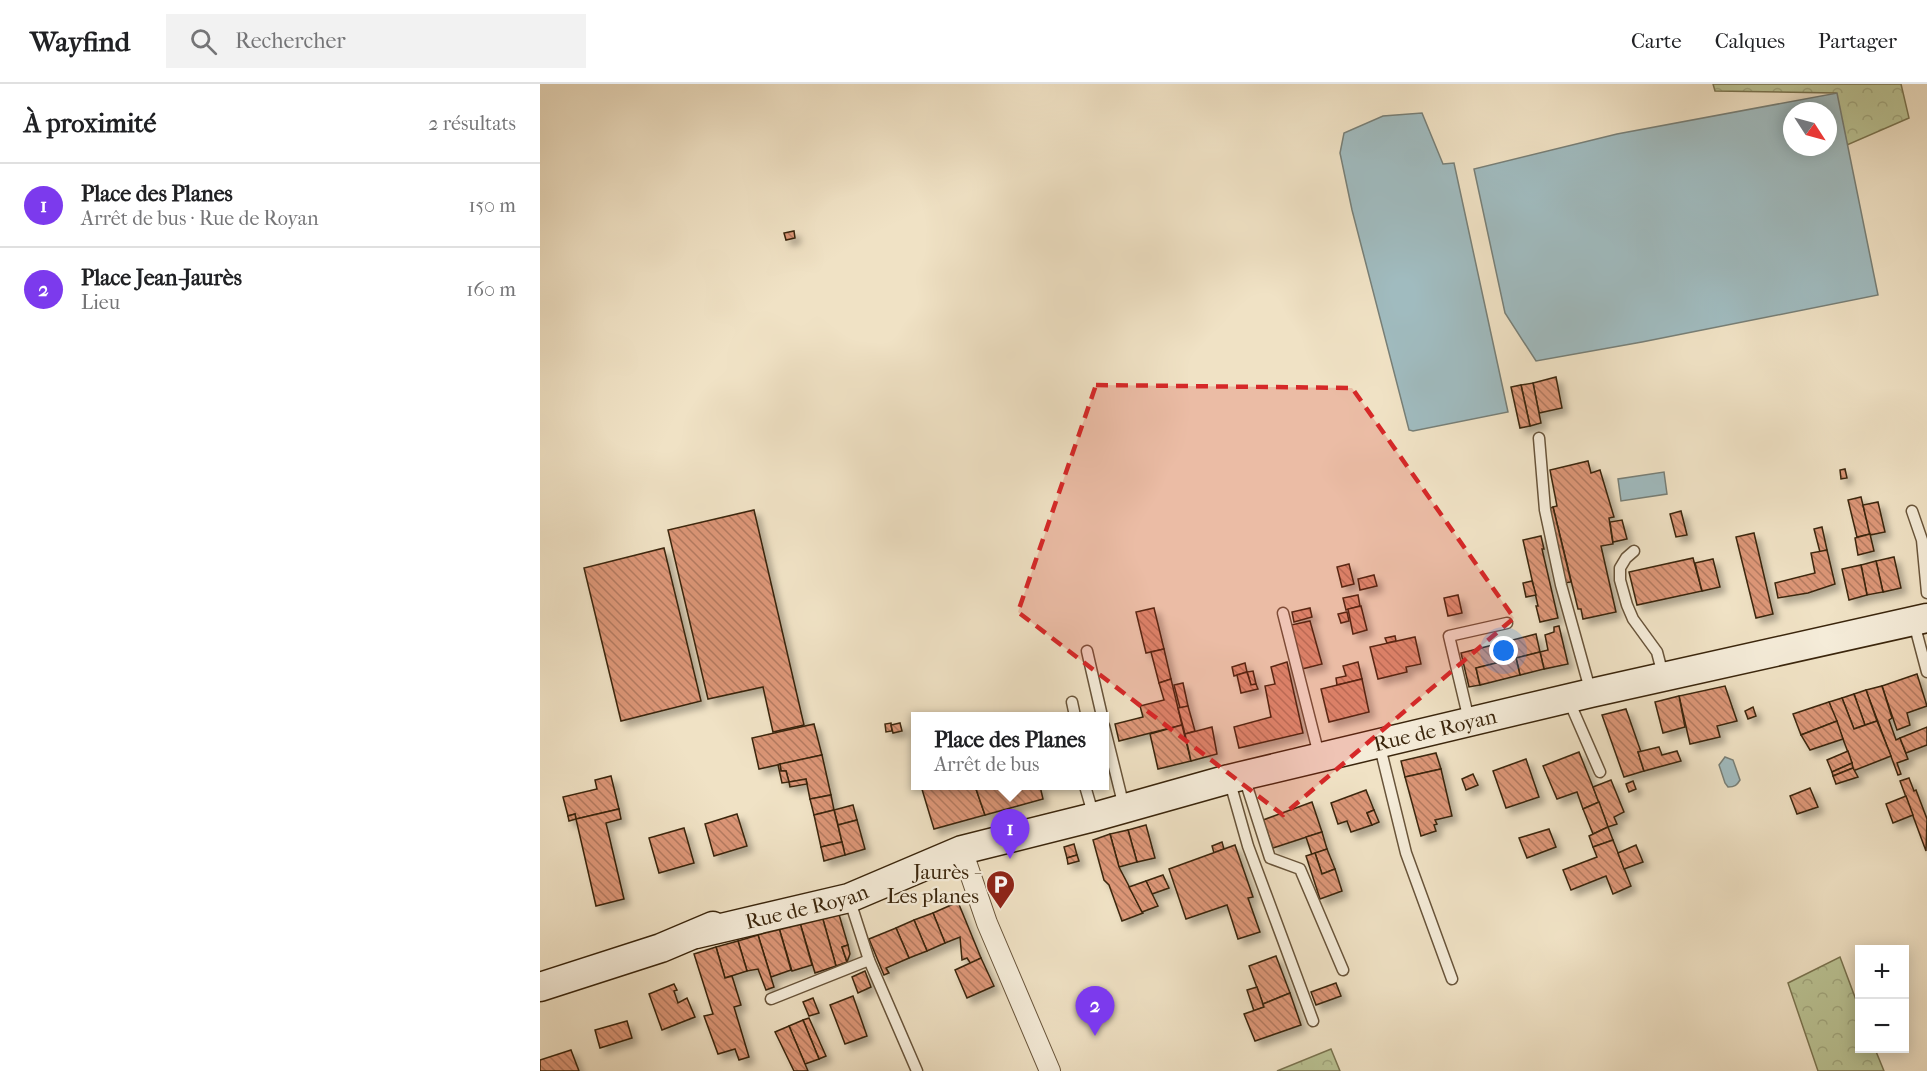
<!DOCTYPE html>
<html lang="fr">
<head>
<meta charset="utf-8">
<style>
  body { margin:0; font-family:"IM FELL French Canon",serif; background:#f2f2f2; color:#202124 }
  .controls { position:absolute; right:18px; bottom:18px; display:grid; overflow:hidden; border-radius:0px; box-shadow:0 3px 15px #0003 }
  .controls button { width:54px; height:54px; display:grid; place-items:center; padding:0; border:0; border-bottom:2px solid #e0e0e0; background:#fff; color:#202124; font:30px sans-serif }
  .compass { position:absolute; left:1243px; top:18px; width:54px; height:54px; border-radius:50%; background:#fff; box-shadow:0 3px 15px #0003; rotate:126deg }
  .you { position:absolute; left:964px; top:567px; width:21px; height:21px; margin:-15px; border:4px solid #fff; border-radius:50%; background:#1a73e8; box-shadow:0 0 0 9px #1a73e833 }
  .badge { display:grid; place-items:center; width:39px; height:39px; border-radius:50%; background:#7c3aed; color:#fff; font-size:20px; font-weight:700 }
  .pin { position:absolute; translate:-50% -50px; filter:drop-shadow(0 2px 3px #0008) }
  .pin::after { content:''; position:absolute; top:32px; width:21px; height:18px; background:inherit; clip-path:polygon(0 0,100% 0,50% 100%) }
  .popup { position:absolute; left:371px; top:628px; width:198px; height:78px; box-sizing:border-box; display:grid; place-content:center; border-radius:0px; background:#fff; filter:drop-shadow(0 2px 4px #0005); font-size:20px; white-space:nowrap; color:#757577 }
  .popup b { font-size:22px; color:#202124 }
  .popup::after { content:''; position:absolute; left:50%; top:100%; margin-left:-12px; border:12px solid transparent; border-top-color:#fff }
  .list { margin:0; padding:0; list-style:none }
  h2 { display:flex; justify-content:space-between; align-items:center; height:78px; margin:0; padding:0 24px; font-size:26px }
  h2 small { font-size:20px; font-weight:400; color:#757577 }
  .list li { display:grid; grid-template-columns:39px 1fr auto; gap:18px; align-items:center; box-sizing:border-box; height:84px; padding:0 24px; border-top:2px solid #e0e0e0 }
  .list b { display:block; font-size:22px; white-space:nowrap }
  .list p { margin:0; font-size:20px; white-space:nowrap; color:#757577 }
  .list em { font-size:20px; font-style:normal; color:#757577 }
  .icon { flex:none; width:33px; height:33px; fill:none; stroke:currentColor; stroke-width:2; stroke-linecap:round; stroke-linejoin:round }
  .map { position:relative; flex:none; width:1387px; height:987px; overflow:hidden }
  header { display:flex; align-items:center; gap:36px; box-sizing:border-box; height:84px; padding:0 30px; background:#fff; border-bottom:2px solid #e0e0e0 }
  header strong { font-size:28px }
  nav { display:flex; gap:33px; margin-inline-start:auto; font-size:21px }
  .search { width:420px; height:54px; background:#f2f2f2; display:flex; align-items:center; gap:15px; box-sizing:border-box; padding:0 21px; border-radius:0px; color:#757577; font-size:22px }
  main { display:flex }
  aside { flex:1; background:#fff }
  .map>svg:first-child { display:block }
  .forest { fill:url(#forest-crowns); stroke:#7a7450; stroke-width:1.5 }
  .water { fill:#a0bbbf; stroke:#777f77; stroke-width:1.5; fill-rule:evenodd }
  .building { fill:url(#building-back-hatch); stroke:#3a250c; stroke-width:1.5; filter:url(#shadow) }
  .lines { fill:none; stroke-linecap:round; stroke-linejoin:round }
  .lane-casing { stroke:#68543a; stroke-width:13 }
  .street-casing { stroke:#68543a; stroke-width:22 }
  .secondary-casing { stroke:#3a250c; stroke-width:31 }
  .lane { stroke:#f5ecd9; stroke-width:10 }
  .street { stroke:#f5ecd9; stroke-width:20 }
  .secondary { stroke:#f5ecd9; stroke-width:28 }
  .marked { fill:#d62828; fill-opacity:0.2; stroke:#d62828; stroke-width:4.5; stroke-dasharray:12 8; stroke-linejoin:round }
  .labels { text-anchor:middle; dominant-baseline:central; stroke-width:4.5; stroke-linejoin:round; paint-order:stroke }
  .street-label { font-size:21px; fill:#3a250c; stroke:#f5ecd9 }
  .poi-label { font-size:21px; fill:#3a250c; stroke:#f5ecd9; text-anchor:end }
</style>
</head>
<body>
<header>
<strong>Wayfind</strong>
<div class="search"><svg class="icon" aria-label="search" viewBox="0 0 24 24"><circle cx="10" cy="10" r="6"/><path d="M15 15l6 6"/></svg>Rechercher</div>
<nav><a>Carte</a><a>Calques</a><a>Partager</a></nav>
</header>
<main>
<aside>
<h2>À proximité<small>2 résultats</small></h2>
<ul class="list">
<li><span class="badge">1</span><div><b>Place des Planes</b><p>Arrêt de bus · Rue de Royan</p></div><em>150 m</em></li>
<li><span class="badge">2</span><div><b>Place Jean-Jaurès</b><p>Lieu</p></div><em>160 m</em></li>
</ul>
</aside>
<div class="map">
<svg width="1387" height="987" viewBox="0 0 1387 987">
  <defs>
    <pattern id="forest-crowns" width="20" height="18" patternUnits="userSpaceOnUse" patternTransform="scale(1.5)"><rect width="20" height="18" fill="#bac394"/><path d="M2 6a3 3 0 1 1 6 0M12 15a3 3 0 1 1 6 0" fill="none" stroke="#a1a77e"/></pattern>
    <pattern id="building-back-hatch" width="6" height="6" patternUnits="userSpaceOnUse" patternTransform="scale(1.5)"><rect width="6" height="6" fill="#dc9677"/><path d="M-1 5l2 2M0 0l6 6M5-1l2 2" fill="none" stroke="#b37a60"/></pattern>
    <filter id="shadow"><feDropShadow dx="5.5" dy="5.5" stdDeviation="3" flood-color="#0004"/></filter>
  </defs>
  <rect width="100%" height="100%" fill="#f0e2c5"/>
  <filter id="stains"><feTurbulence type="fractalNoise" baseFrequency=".00333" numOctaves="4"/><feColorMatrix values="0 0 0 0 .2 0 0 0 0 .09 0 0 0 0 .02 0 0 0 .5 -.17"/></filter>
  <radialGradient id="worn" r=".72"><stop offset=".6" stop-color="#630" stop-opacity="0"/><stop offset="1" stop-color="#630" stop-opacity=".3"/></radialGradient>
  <g class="forest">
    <path d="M1173,0H1361L1369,34L1307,61L1296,9L1175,7Z"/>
    <path d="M1300,873L1319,924L1320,964L1335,965L1344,987H1278L1248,899Z"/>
    <path d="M791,965L800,987H737Z"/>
  </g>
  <g class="water">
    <path d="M1297,9L1338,211L1102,258L996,277L965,229L934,85L1077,50ZM1252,27H1288V63H1252Z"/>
    <path d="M882,29L903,80L914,79L968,328L873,347L869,346L812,126L800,69L804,49L843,32Z"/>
    <path d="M1124,388L1127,410L1081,417L1078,395Z"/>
    <path d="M1185,673L1193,676L1200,696C1197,701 1195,703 1188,703L1185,699L1179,681Z"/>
  </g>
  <g class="building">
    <path d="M254,147L255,154L246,156L244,149Z"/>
    <path d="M1016,293L1022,324L999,329L993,299Z"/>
    <path d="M993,299L1001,339L990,342L981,301Z"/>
    <path d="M981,301L990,342L980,344L971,303Z"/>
    <path d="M1048,377L1051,389L1060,386L1074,433L1069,434L1073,460L1061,462L1076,528L1043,535L1041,525H1038L1013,423L1017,422L1010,386Z"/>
    <path d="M1305,385L1307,394L1301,395L1300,386Z"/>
    <path d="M1321,413L1330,450L1317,453L1308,416Z"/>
    <path d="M1338,418L1345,448L1330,451L1323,421Z"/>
    <path d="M1013,423L1031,498L1025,499L1008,425Z"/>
    <path d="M214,426L264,641L233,648L223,603L168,615L128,446Z"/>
    <path d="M1141,427L1147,451L1136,453L1130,430Z"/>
    <path d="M1082,436L1087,455L1073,458L1070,438Z"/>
    <path d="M1282,443L1287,466L1280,468L1274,445Z"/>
    <path d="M1214,449L1233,530L1216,534L1196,453Z"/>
    <path d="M1330,450L1334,467L1318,471L1315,454Z"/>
    <path d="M1001,452L1004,465H1002L1018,534L1000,538L996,522H998L983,456Z"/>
    <path d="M124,464L161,617L81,637L44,484Z"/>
    <path d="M1287,466L1295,500L1268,509L1238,514L1235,499L1275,489L1271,469Z"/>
    <path d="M1354,473L1361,504L1343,508L1336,477Z"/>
    <path d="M1153,474L1162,507L1097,521L1089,488Z"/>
    <path d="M1173,475L1180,503L1162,507L1155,479Z"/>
    <path d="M1336,477L1343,508L1327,511L1321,481Z"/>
    <path d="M809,480L814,500L802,503L797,483Z"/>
    <path d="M1321,481L1327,511L1309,516L1302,485Z"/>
    <path d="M834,491L837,502L820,506L818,495Z"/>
    <path d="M992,497L996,511L986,513L983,499Z"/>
    <path d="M818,511L820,522L806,526L803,514Z"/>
    <path d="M918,511L922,529L908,532L904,514Z"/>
    <path d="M821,522L827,546L813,550L808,525Z"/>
    <path d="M614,524L624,565L606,569L596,528Z"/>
    <path d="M770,524L772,533L754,538L752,528Z"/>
    <path d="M807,528L809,537L801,539L798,530Z"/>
    <path d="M770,537L782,580L762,585L751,541Z"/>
    <path d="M1019,542L1028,580L1004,585L1000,568L1008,566L1005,551L1014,548V543Z"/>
    <path d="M996,550L1000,568L961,578L957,560Z"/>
    <path d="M855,552L856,557L847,559L845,554Z"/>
    <path d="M875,553L881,580L866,583L867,588L838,595L830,563Z"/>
    <path d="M957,560L961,578L936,584L940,601L929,603L921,569Z"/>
    <path d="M624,565L631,595L619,599L611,568Z"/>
    <path d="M1000,568L1004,585L980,591L976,574Z"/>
    <path d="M976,574L980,591L940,601L936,584Z"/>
    <path d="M747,578L763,649L699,664L694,643L731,633L725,602L735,600L731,583Z"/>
    <path d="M818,578L822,595L797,601L796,594L806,592L803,582Z"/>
    <path d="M705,579L707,588L694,592L692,583Z"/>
    <path d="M713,587L716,600L711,601L707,588Z"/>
    <path d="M707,588L711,601L716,600L718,605L701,609L697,591Z"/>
    <path d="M1377,590L1387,622L1367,629L1370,641L1357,646L1342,602Z"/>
    <path d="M631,595L642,641L579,657L575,640L603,633L600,622L624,616L619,599Z"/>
    <path d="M822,595L829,628L789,638L781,605Z"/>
    <path d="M643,599L648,622L640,624L634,601Z"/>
    <path d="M1185,602L1197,637L1177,642L1180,653L1150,660L1139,612Z"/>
    <path d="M1342,602L1352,634L1349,636L1356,656L1360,654L1368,675L1357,679L1361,690L1358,691L1326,606Z"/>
    <path d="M1326,606L1337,637L1325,641L1314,610Z"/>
    <path d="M1314,610L1325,641L1314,645L1302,614Z"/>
    <path d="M1139,612L1145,643L1123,649L1115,618Z"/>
    <path d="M1302,614L1314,645L1337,637L1351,672L1313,687L1312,679L1289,618Z"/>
    <path d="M1289,618L1297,637L1261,651L1253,630Z"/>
    <path d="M648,622L655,647L645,650L638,624Z"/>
    <path d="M1213,623L1216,632L1208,635L1205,627Z"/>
    <path d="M1086,625L1101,668H1098L1104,687L1084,693L1062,631Z"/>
    <path d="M1297,637L1303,655L1270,666L1261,651Z"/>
    <path d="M351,639L352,647L346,648L345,640Z"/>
    <path d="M360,639L362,647L353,649L351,641Z"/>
    <path d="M274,640L282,671L219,685L212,654Z"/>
    <path d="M642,641L651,677L618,685L610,650Z"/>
    <path d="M672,643L677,670L651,677L645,650Z"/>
    <path d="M1387,643V661L1366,669L1360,654Z"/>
    <path d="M1119,663L1122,671L1137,667L1141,677L1104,687L1098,668Z"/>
    <path d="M1308,667L1312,679L1292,688L1287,676Z"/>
    <path d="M1039,668L1059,718L1043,725L1037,708L1017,715L1003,682Z"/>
    <path d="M896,669L901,685L865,693L861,677Z"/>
    <path d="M282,671L291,711L270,715L266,695L249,698L246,687H241L240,680Z"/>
    <path d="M986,675L999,713L966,724L953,687Z"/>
    <path d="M1312,679L1313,684L1293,692L1292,688Z"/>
    <path d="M240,680L241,687H246L249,698L242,699L238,681Z"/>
    <path d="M1313,684L1318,693L1296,700L1293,692Z"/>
    <path d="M901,685L912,732L895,736L897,740L894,741L896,747L881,752L865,693Z"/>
    <path d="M933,690L938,701L926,706L922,695Z"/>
    <path d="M71,692L79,725L36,735L35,730L28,732L23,713L57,705L55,696Z"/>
    <path d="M1369,694L1374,707L1376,706L1387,735L1386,767L1360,697Z"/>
    <path d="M266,695L267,700L250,703L249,698Z"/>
    <path d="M1071,696L1084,728L1074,733L1077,740L1068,743L1053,703Z"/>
    <path d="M1093,697L1096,705L1089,708L1086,700Z"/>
    <path d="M381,702H435L445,731L394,745Z"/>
    <path d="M435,702L464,703L500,702L503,715L445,731Z"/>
    <path d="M1270,704L1278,723L1257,730L1250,712Z"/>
    <path d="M826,706L834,726L827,729L832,741L811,748L807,737L798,740L791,719Z"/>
    <path d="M291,711L294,726L274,731L270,715Z"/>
    <path d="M1366,712L1373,731L1353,739L1346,720Z"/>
    <path d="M772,718L782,748L733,764L723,736Z"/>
    <path d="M1059,718L1068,743L1053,750L1043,725Z"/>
    <path d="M313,721L317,736L298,741L294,726Z"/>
    <path d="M79,725L81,735L66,739L84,815L56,822L36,735Z"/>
    <path d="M294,726L302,758L281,763L274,731Z"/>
    <path d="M834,726L839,738L832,741L827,729Z"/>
    <path d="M35,730L36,735L29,737L28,732Z"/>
    <path d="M197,730L207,762L174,772L165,740Z"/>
    <path d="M317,736L325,765L305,771L298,741Z"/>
    <path d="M606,741L615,774L597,778L588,746Z"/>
    <path d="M1068,743L1073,756L1053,763L1049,752Z"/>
    <path d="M144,744L154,779L119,789L109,754Z"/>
    <path d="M1009,745L1016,763L987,774L979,754Z"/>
    <path d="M588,746L597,778L579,783L570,750Z"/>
    <path d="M782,748L787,765L772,771L766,753Z"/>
    <path d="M570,750L579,783L603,829L582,837L569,801L564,796L553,756Z"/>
    <path d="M1073,756L1091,802L1073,810L1066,792L1031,806L1023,786L1057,773L1053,763Z"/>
    <path d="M302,758L305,771L284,777L281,763Z"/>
    <path d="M682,758L684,765L674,769L672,762Z"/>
    <path d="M534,760L537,771L527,774L524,763Z"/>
    <path d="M695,761L713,813L708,814L720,848L698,855L687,821L646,835L629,785Z"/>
    <path d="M1096,761L1103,778L1084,785L1078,769Z"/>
    <path d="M787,765L795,785L782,790L775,769Z"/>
    <path d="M775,769L782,790L795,785L802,807L780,815L766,772Z"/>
    <path d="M537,771L539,777L528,780L527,774Z"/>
    <path d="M623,791L629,804L612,810L606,797Z"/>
    <path d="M606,797L618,822L602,828L589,803Z"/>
    <path d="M418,818L441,874L431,880L427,874L422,876L420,853L405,859L393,829Z"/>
    <path d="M298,827L308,861L302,863L307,878L296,882L282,832Z"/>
    <path d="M393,829L405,859L387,867L374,836Z"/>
    <path d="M282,832L296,882L275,889L260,839Z"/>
    <path d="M374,836L387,867L369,874L356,844Z"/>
    <path d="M260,839L272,881L252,887L239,844Z"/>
    <path d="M239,844L251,886L231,893L218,851Z"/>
    <path d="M356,844L369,874L346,884L349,889L344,891L329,855Z"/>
    <path d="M218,851L234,903L226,906L218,885L207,887L198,857Z"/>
    <path d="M198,857L207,887L185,894L176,863Z"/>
    <path d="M308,861L310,870L307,878L302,863Z"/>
    <path d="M176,863L185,894L192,892L201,921L194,923L209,973L199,976L195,965L178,970L164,932L173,930L154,870Z"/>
    <path d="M736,872L750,909L723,920L709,882Z"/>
    <path d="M441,874L454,902L427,914L415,886Z"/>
    <path d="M325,887L331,903L318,909L312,893Z"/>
    <path d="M796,899L801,912L776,921L771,908Z"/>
    <path d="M134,900L137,906L134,907L138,919L147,914L155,933L122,946L109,910Z"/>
    <path d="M717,903L724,923L714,927L707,906Z"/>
    <path d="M750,909L761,941L715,957L704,930L724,923L723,920Z"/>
    <path d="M313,912L327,952L305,960L290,921Z"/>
    <path d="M273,914L279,929L269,932L263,918Z"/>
    <path d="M269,934L286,972L279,975L263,936Z"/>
    <path d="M263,936L279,975L265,980L249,942Z"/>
    <path d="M87,937L92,954L60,964L55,946Z"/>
    <path d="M249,942L265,980L268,987H254L235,948Z"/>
    <path d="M31,966L39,987H0V976Z"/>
  </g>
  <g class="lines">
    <defs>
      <g id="lane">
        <path d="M999,354L1005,426L1021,501L1051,609"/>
        <path d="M1372,427L1382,456L1387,509"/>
        <path d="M1094,467L1086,474L1080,484V496L1087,521L1093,535L1117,568L1123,591"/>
        <path d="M743,529L779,671"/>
        <path d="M1374,539L1387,588"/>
        <path d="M547,567L562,632"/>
        <path d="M1029,617L1060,688"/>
        <path d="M532,618L535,632"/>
        <path d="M929,636L909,552L967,539"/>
        <path d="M564,642L584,723"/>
        <path d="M839,659L866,769L912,895"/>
        <path d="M704,693L730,774L760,785L803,886"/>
        <path d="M689,695L708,762L773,937"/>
        <path d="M545,702L554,733"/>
        <path d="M309,814L329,876L377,987"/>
        <path d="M231,915L329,876"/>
      </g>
      <path id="street" d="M422,766L447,839L510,987"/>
      <g id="secondary">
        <path id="s1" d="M156,850L309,814L422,766L554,733L689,695L1051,609L1387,534"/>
        <path d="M0,903L121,864L173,842"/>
      </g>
    </defs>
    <use href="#lane" class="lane-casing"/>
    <use href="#street" class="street-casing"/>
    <use href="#secondary" class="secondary-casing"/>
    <use href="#lane" class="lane"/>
    <use href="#street" class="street"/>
    <use href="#secondary" class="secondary"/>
  </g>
  <path class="marked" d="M556,301L812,304L974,534L743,731L478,528Z"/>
  <defs>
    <symbol id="parking-pin" viewBox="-11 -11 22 30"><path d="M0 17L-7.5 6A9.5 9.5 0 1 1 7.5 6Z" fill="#8f2418" stroke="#f5ecd9"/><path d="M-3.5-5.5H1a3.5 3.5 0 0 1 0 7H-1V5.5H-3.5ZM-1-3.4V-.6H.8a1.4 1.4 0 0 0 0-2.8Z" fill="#fff"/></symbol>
  </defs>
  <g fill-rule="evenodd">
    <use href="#parking-pin" x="444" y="784" width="33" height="45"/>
  </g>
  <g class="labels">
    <g class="street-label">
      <text stroke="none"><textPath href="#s1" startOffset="768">Rue de Royan</textPath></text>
      <text stroke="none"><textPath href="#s1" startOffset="114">Rue de Royan</textPath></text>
    </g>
    <g class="poi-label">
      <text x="439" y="788">Jaurès -<tspan x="439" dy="24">Les planes</tspan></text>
    </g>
  </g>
  <rect width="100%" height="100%" filter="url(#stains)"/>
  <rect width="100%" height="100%" fill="url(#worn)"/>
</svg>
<div class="controls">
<button>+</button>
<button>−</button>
</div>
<svg class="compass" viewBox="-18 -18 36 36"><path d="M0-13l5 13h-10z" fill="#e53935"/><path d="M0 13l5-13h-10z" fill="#757577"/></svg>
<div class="you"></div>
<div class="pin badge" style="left:470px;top:775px">1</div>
<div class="popup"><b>Place des Planes</b>Arrêt de bus</div>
<div class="pin badge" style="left:555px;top:952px">2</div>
</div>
</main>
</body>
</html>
